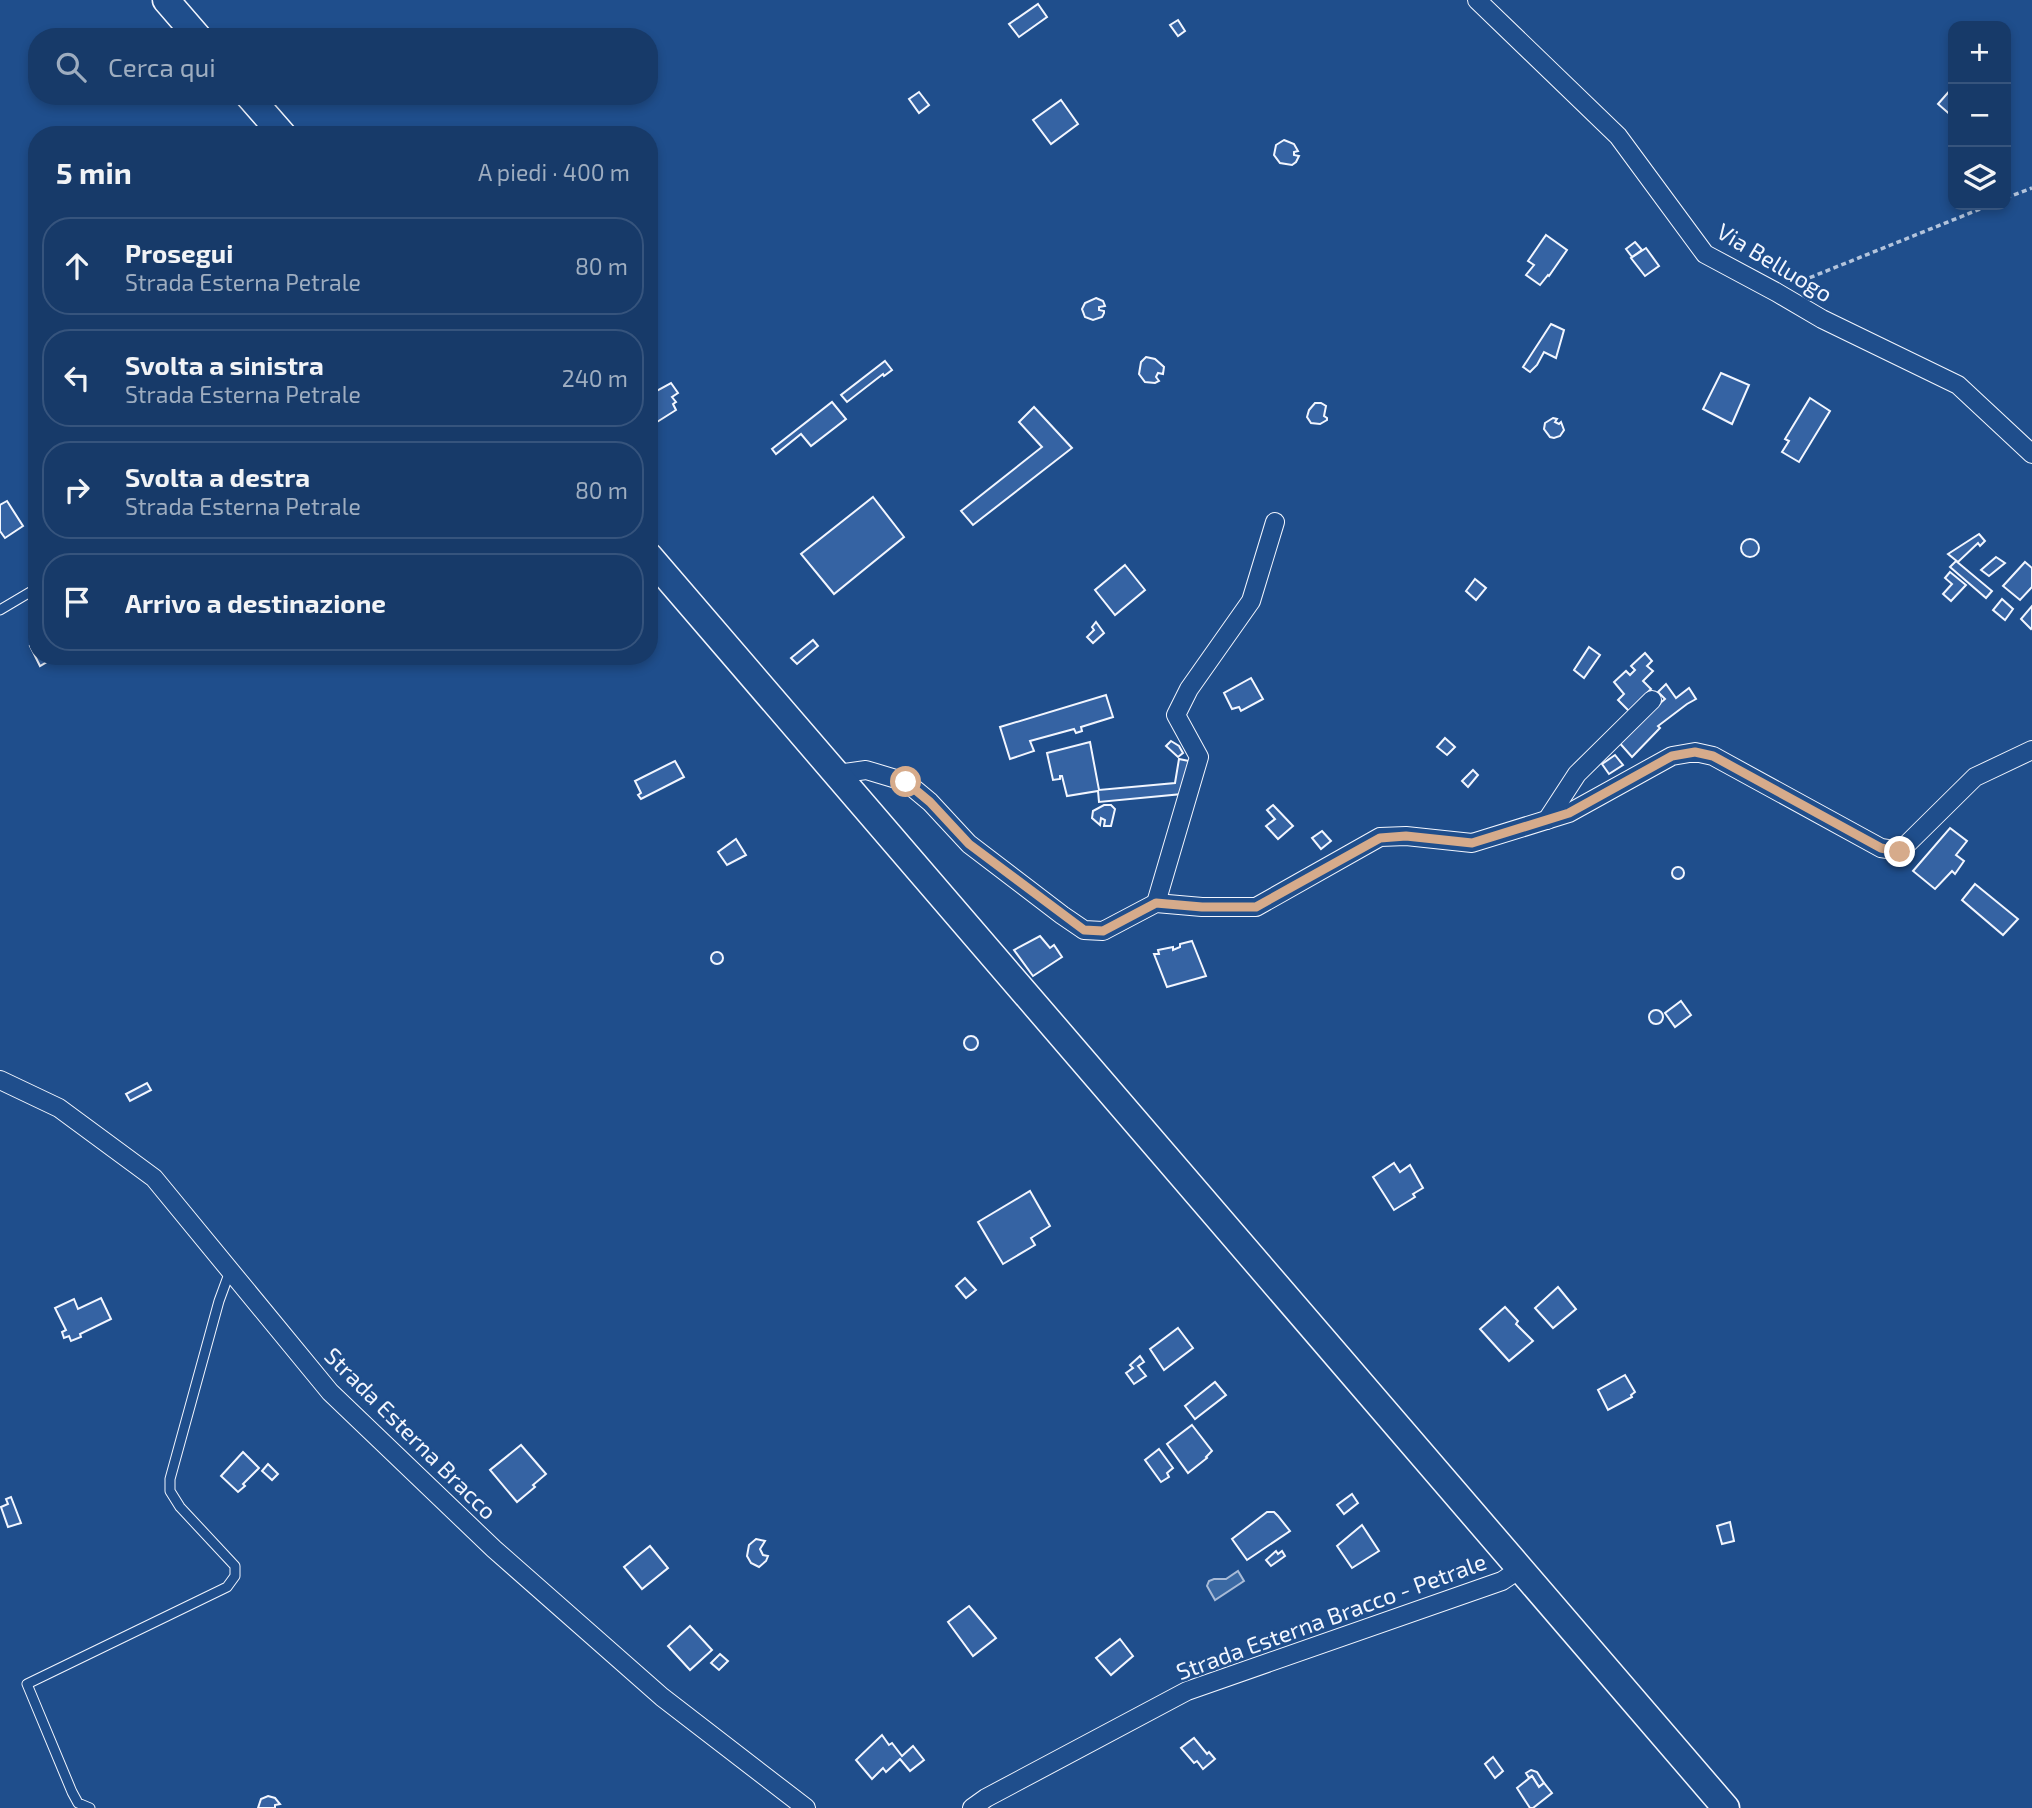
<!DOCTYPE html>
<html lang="it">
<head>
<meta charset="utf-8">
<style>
  body { margin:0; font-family:"Exo 2",sans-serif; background:#20416f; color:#f1f3f6 }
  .controls { position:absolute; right:21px; top:21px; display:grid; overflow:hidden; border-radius:14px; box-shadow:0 4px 10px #0003 }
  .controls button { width:63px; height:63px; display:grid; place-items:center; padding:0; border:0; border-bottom:2px solid #36547d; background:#173a69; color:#f1f3f6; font:35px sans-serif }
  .stop { position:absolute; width:21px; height:21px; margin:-16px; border:5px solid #d6ab8b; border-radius:50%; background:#fff }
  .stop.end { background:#d6ab8b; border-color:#fff; box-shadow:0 2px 7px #0008 }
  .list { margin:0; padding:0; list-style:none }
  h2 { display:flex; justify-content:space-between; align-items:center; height:91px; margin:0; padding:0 28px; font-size:30px }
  h2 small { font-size:23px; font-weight:400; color:#9eadc0 }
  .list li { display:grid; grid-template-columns:46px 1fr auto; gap:21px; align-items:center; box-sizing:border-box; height:98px; margin:0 14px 14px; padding:0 14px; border:2px solid #36547d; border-radius:28px }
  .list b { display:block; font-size:26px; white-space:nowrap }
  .list p { margin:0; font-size:23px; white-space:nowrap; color:#9eadc0 }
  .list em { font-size:23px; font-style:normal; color:#9eadc0 }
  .icon { flex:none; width:38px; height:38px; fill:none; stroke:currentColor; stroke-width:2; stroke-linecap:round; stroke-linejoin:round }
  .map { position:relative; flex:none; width:2032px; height:1808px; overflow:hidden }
  .search { position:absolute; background:#173a69; box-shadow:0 4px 10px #0003; left:28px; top:28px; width:630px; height:77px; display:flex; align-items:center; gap:18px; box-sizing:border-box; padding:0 24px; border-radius:28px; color:#9eadc0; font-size:26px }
  .panel { position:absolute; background:#173a69; box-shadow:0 4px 10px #0003; left:28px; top:126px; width:630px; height:539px; border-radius:28px }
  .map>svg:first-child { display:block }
  .water { fill:#3b69a3; stroke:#a8bbd7; stroke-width:2 }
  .building { fill:#3563a3; stroke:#f2f6ff; stroke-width:2 }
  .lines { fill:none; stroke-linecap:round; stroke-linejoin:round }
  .lane-casing { stroke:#f2f6ff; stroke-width:11 }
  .street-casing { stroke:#f2f6ff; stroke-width:20 }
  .primary-casing { stroke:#f2f6ff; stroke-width:29 }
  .path { stroke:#b3c4dc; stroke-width:3.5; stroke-dasharray:5 3.5; stroke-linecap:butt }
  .lane { stroke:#1f4e8c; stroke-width:9 }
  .street { stroke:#1f4e8c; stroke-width:18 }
  .primary { stroke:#1f4e8c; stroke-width:26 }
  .route { stroke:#d6ab8b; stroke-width:9 }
  .labels { text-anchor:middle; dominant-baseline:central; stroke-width:5; stroke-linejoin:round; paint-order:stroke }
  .street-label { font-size:23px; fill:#f2f6ff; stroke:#1f4e8c }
</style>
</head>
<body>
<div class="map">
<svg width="2032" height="1808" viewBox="0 0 2032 1808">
  <rect width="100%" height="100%" fill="#1f4e8c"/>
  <path class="water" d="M1238,1571L1244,1581L1215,1600L1207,1586L1209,1581L1214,1579H1226Z"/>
  <g class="building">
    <path d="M1038,4L1047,17L1019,37L1009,24Z"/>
    <path d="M1178,20L1185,31L1178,36L1170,25Z"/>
    <path d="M1953,87V117L1938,104Z"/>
    <path d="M919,92L929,105L919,113L909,99Z"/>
    <path d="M1061,100L1078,124L1051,144L1033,120Z"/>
    <path d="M1284,140L1294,144L1298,151L1294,152V155L1299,156L1296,162L1292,165L1280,163L1274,155L1276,145Z"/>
    <path d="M1546,235L1567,250L1549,276L1548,275L1540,285L1526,275L1534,265L1528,261Z"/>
    <path d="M1635,242L1642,250L1632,257L1626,249Z"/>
    <path d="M1646,248L1659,266L1645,276L1631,258Z"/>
    <path d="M1096,298L1103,301L1105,306L1099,307V310L1104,311V313L1102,317L1093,320L1085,317L1082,309L1085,303Z"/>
    <path d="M1551,324L1564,330L1556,358L1544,352L1537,365L1530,372L1523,367Z"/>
    <path d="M1146,357L1155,359L1164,367L1163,374L1158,373L1156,377L1159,381L1155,383L1145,382L1139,374L1141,362Z"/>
    <path d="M885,361L892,370L884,376L883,374L847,402L841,395Z"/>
    <path d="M1721,373L1749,385L1732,424L1703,409Z"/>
    <path d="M671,383L678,393L672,397L676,402L673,404L676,410L649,427V395Z"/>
    <path d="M1810,398L1830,411L1799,462L1782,452L1789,441L1785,439Z"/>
    <path d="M832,402L846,419L811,446L801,434L776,454L772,449Z"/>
    <path d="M1315,403H1321L1326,406L1324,416L1327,418V420L1320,424L1311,423L1307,417L1309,410Z"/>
    <path d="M1034,407L1072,448L973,525L961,511L1042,447L1019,422Z"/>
    <path d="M1553,418L1557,419L1555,422L1559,424L1561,422L1564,430L1560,436L1554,438L1550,437L1544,429L1545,423Z"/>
    <path d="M873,497L904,537L834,594L801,554Z"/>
    <path d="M7,501L23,526L5,538L0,531V505Z"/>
    <path d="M1979,534L1985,541L1980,546L1978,543L1958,562L1948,554Z"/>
    <circle cx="1750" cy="548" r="9"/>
    <path d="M1996,557L2005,563L1989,576L1981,570Z"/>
    <path d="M1956,561L1992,591L1986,598L1950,567Z"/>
    <path d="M2025,562L2032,568V587L2020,600L2003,586Z"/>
    <path d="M1125,565L1145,590L1115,615L1095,590Z"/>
    <path d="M1950,572L1966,585L1951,601L1943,594L1952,584L1945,578Z"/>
    <path d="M1475,579L1486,588L1476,600L1466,591Z"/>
    <path d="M2002,599L2013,609L2005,620L1993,610Z"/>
    <path d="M2032,606V628L2031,629L2021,619Z"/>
    <path d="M1096,622L1104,633L1093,643L1087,637L1094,630L1092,627Z"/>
    <path d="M813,640L818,646L797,664L791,658Z"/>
    <path d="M37,642V656H57L40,666L30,646Z"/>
    <path d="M1589,647L1600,655L1584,678L1574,670Z"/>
    <path d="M1645,653L1652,661L1647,666L1653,671L1643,681L1651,689L1629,711L1618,700L1624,694L1614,682L1626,671L1630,675L1635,670L1631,666Z"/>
    <path d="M1251,678L1263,699L1241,711L1239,707L1232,709L1224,693Z"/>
    <path d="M1666,684L1676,698L1689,688L1696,699L1687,704L1658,726L1660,728L1632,757L1617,740L1665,699L1658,692Z"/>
    <path d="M1106,695L1113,717L1081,727L1082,731L1076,733L1074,729L1030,741L1034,751L1010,759L1000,727Z"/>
    <path d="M1445,738L1455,747L1447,755L1437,747Z"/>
    <path d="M1171,741L1179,746L1183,753L1178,757L1166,746Z"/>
    <path d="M1090,742L1099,790L1175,783L1179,759L1189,761L1182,794L1099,802L1098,791L1067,796L1062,776H1060V779L1053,780L1047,753Z"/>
    <path d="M1615,755L1623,765L1609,774L1602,764Z"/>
    <path d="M675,761L684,777L641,799L638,795L641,793L635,781Z"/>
    <path d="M1473,770L1478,775L1468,787L1462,781Z"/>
    <path d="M1104,805H1111L1115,809L1111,826H1104L1105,820L1101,818L1100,825L1092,818L1093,811Z"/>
    <path d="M1273,805L1293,826L1278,839L1266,826L1275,819L1267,810Z"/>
    <path d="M1950,828L1967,841L1956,855L1964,861L1955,874L1952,871L1935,889L1913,871Z"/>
    <path d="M1322,831L1331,841L1321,849L1312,838Z"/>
    <path d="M736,839L746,855L727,865L718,852Z"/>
    <circle cx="1678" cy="873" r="6"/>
    <path d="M1975,884L2018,919L2003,935L1962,900Z"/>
    <path d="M1040,936L1050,948L1054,945L1062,957L1033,976L1014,950Z"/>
    <path d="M1192,941L1206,976L1167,987L1154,954H1159L1158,950L1173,947V950L1180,947V944Z"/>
    <circle cx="717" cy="958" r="6"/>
    <path d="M1681,1001L1691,1015L1675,1027L1665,1013Z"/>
    <circle cx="1656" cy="1017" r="7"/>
    <circle cx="971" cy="1043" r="7"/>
    <path d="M147,1083L151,1090L130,1101L126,1094Z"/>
    <path d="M1394,1163L1400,1172L1410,1165L1423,1188L1413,1194L1415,1197L1394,1210L1373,1177Z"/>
    <path d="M1030,1191L1050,1226L1031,1238L1035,1245L1003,1264L978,1222Z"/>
    <path d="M965,1278L976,1290L966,1298L956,1286Z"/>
    <path d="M1558,1287L1576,1309L1553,1328L1535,1308Z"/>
    <path d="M101,1298L111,1319L80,1334L81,1337L71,1341L69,1336L64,1338L62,1332L66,1330L55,1308L74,1299L78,1309Z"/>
    <path d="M1505,1307L1518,1321L1516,1324L1533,1341L1509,1361L1480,1329Z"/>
    <path d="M1178,1328L1193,1348L1164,1370L1150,1349Z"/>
    <path d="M1140,1356L1144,1362L1138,1366L1146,1376L1134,1384L1126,1373L1133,1368L1130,1365Z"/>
    <path d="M1625,1375L1635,1392L1631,1395L1632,1397L1608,1410L1598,1390Z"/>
    <path d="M1215,1382L1226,1395L1195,1419L1185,1406Z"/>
    <path d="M1192,1425L1212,1451L1206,1457L1207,1458L1188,1473L1167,1444Z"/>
    <path d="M521,1445L546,1474L533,1485L535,1487L517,1502L490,1470Z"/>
    <path d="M1159,1449L1173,1468L1167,1473L1169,1477L1161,1482L1145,1460Z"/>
    <path d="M243,1452L259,1468L243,1484L245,1486L238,1492L221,1476Z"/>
    <path d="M268,1464L278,1474L272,1480L262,1471Z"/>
    <path d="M1352,1494L1358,1503L1344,1514L1337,1505Z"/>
    <path d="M11,1497L21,1523L8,1527L1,1507L8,1504L6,1499Z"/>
    <path d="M1267,1512H1274L1278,1516L1290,1531L1247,1560L1232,1539Z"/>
    <path d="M1730,1522L1734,1541L1722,1544L1717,1526Z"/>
    <path d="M1362,1525L1379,1551L1352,1568L1337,1546Z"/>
    <path d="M756,1539L765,1541L760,1549L763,1555L768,1556L766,1561L759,1567L751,1563L747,1556L749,1545Z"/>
    <path d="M650,1546L668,1568L642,1589L624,1567Z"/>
    <path d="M1276,1551L1278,1554L1282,1551L1285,1556L1271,1566L1266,1560Z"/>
    <path d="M969,1606L996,1638L973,1656L948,1622Z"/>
    <path d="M690,1626L712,1650L690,1670L668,1646Z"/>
    <path d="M1120,1639L1133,1656L1111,1675L1096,1658Z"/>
    <path d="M720,1654L728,1661L719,1670L711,1663Z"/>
    <path d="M882,1735L889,1745L892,1743L902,1756L913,1746L924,1760L910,1771L900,1759L886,1772L883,1768L872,1779L856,1760Z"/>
    <path d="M1194,1738L1207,1754L1209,1752L1215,1759L1203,1769L1197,1761L1194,1763L1181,1748Z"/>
    <path d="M1493,1757L1503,1771L1495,1778L1485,1764Z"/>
    <path d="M1531,1770L1537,1772L1544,1783L1539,1787L1532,1776L1529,1778L1526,1773Z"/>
    <path d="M1532,1776L1539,1787L1544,1783L1552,1793L1533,1808H1530L1517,1788Z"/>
    <path d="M268,1796L275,1798L280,1804L275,1805V1808H258L261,1799Z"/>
  </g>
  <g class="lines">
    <defs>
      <g id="lane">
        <path d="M0,610L37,588"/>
        <path d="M90,1808L78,1803L72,1792L27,1684L227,1587L235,1576V1566L180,1507L170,1491V1479L219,1301L230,1271"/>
      </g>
      <g id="street">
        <path d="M1477,0L1618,136L1705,254L1776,292L1822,319L1958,385L2032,454"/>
        <path d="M837,774L866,770L906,782L930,802L969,844L1062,915L1084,930L1103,931L1156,903L1202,907H1256L1380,837L1406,836L1472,843L1569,813L1672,756L1695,752L1713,756L1881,848L1900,851L1975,777L2032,750"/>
        <path d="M1547,820L1577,774L1652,700"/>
        <path d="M1156,903L1199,757L1176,715L1189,689L1251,601L1275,522"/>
        <path d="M0,1080L59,1108L154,1178L330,1392L494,1549L662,1697L806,1808"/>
        <path d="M972,1808L986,1798L1187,1691L1502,1581L1520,1569"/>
      </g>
      <g id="primary">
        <path d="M166,0L198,37"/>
        <path d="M249,96L283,135"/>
        <path d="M649,556L1726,1808"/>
      </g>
    </defs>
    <use href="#lane" class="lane-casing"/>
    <use href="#street" class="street-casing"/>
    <use href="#primary" class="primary-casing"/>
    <g class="path">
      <path d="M2006,198L2032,188"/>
      <path d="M1794,284L1990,205"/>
    </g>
    <use href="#lane" class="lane"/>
    <use href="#street" class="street"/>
    <use href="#primary" class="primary"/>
  </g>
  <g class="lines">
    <path class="route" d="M906,782L930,802L969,844L1084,930L1103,931L1156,903L1202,907H1256L1380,838L1406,836L1472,843L1569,813L1672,756L1695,752L1713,756L1881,848L1900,852"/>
  </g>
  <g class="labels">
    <g class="street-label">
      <text transform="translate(1775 262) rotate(31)">Via Belluogo</text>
      <text transform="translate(411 1433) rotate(45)">Strada Esterna Bracco</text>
      <text transform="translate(1331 1616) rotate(-20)">Strada Esterna Bracco - Petrale</text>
    </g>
  </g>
</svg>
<div class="controls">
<button>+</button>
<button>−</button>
<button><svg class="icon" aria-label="layers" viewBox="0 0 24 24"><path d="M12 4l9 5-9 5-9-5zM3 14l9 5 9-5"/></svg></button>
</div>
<div class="stop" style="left:906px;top:782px"></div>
<div class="stop end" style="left:1900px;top:852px"></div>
<div class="search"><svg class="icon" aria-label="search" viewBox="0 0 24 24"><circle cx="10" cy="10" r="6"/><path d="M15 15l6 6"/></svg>Cerca qui</div>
<section class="panel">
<h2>5 min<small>A piedi · 400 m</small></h2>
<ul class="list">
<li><svg class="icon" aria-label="ahead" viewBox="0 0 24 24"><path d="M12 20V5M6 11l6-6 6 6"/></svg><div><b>Prosegui</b><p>Strada Esterna Petrale</p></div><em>80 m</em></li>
<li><svg class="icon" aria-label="left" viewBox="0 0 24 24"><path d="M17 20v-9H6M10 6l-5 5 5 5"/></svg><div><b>Svolta a sinistra</b><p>Strada Esterna Petrale</p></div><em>240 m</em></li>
<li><svg class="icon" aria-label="right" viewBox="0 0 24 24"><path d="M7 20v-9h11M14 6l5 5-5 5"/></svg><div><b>Svolta a destra</b><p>Strada Esterna Petrale</p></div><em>80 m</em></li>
<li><svg class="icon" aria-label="arrive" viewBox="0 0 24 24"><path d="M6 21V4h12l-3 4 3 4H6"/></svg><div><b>Arrivo a destinazione</b></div></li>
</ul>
</section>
</div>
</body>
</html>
